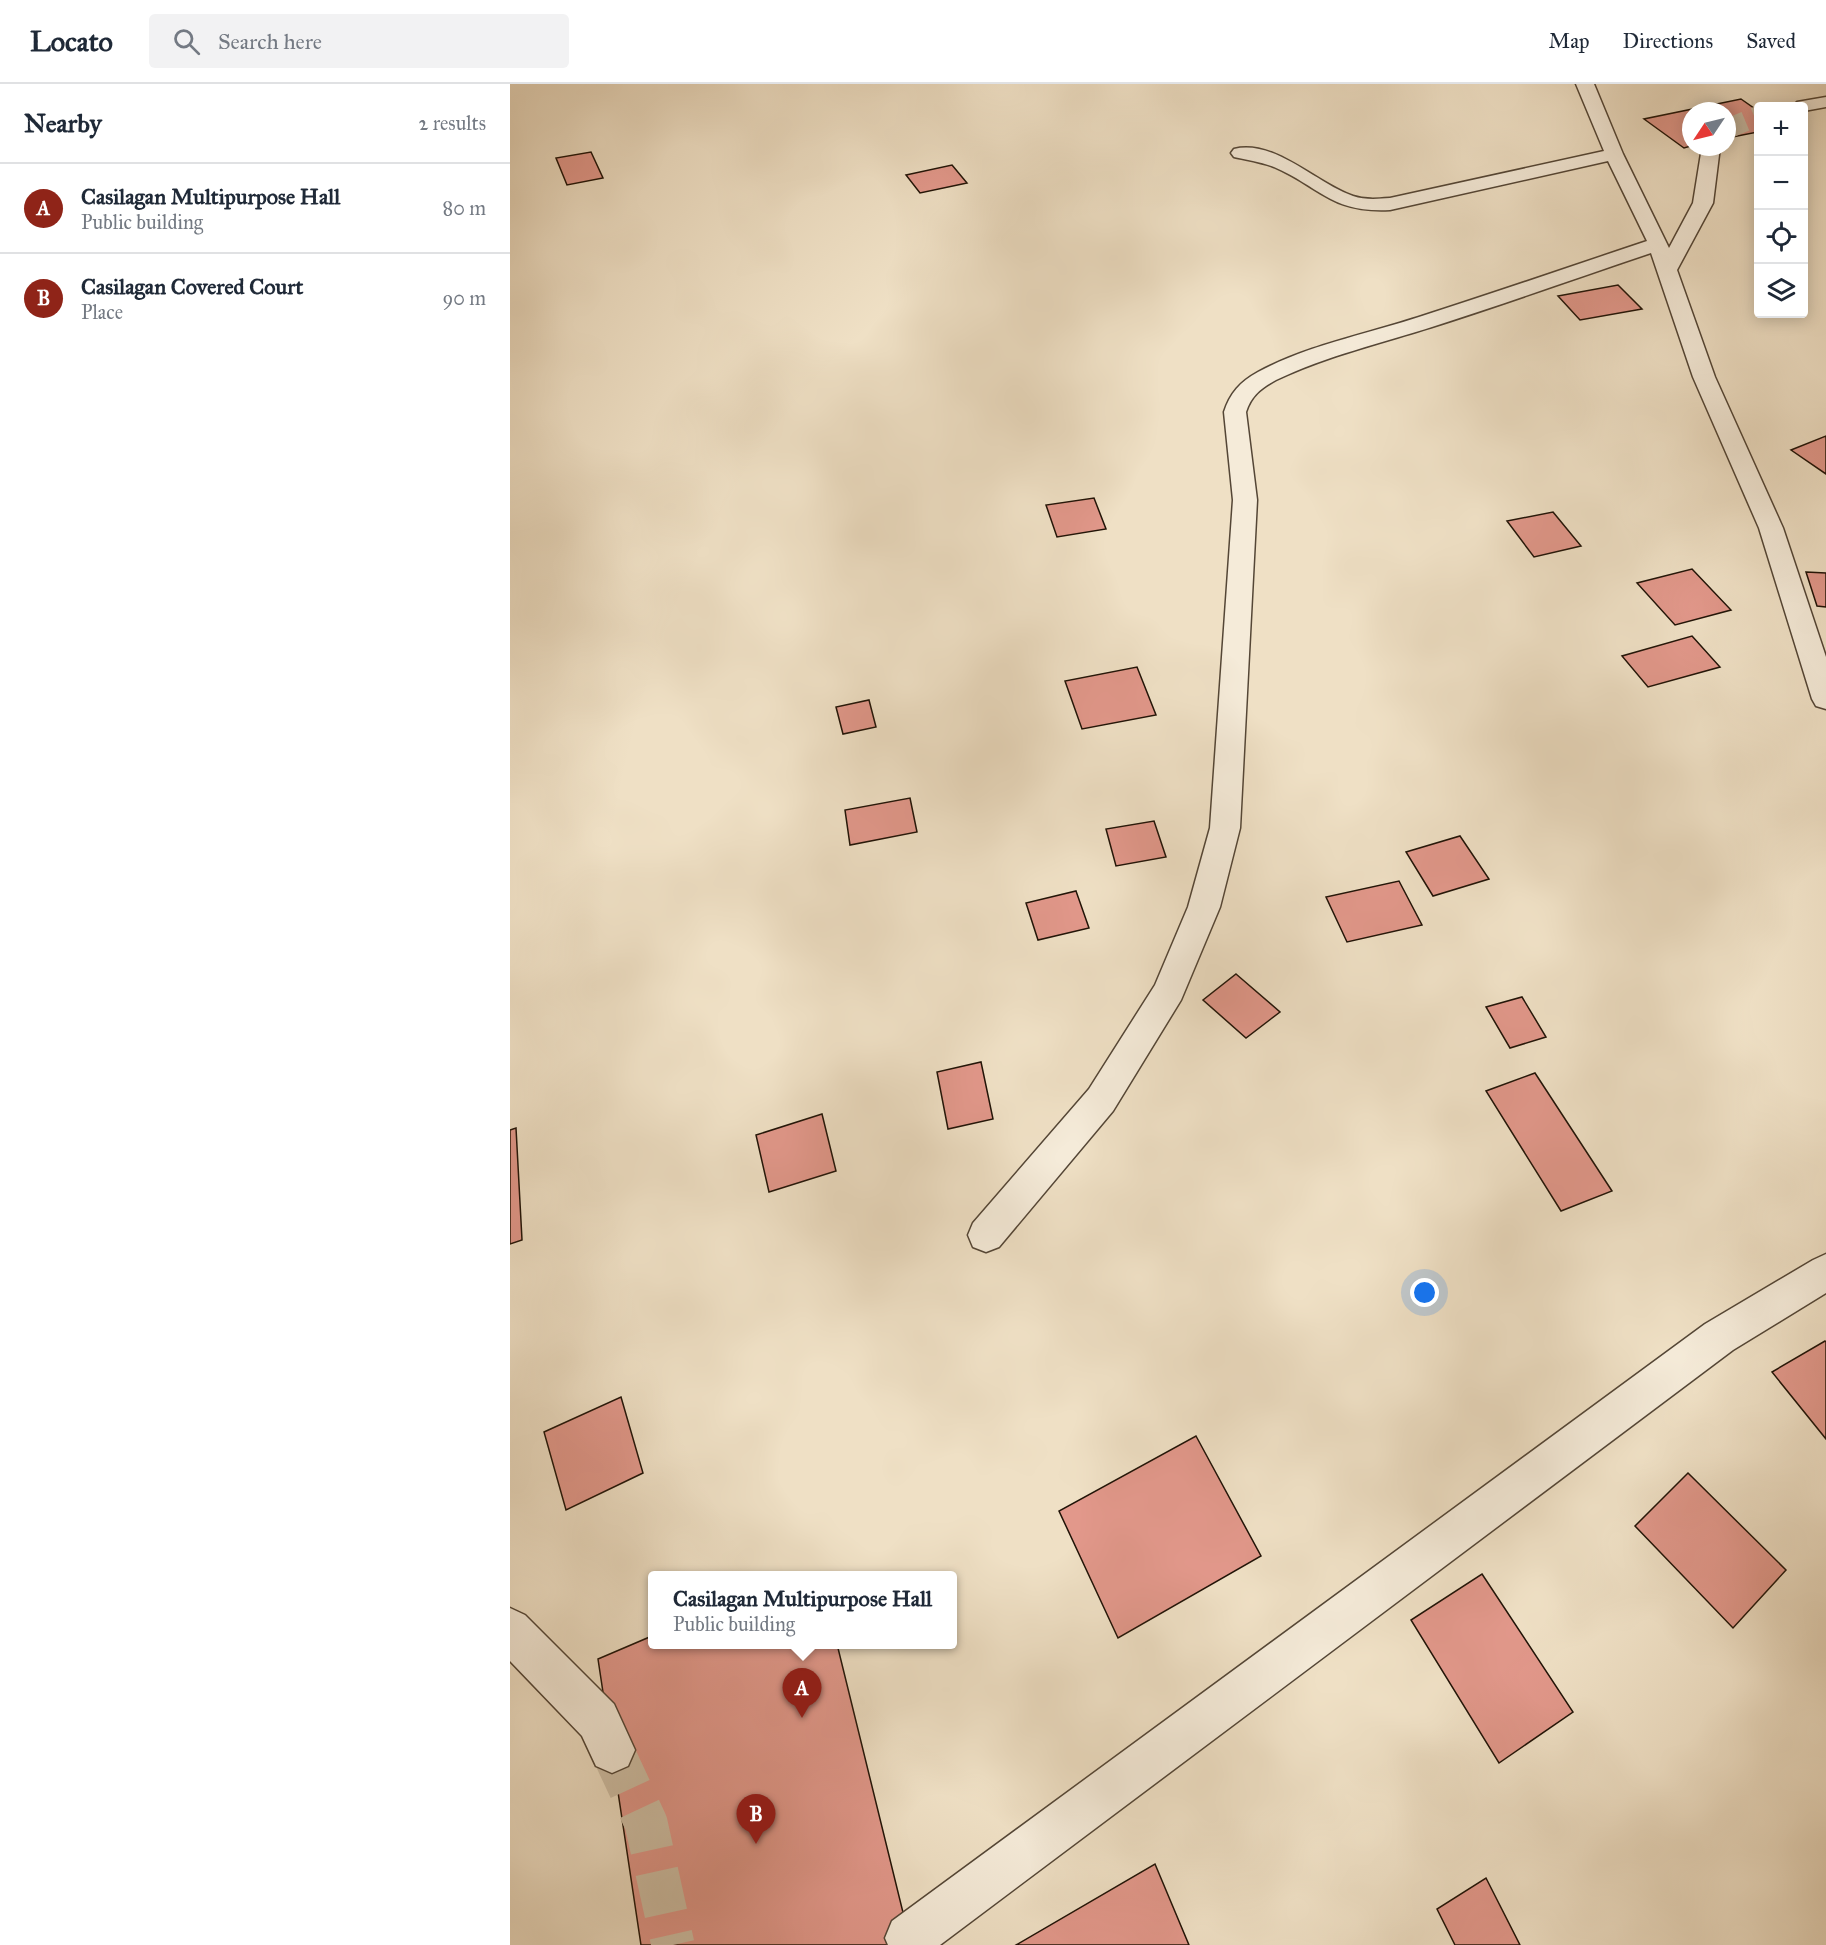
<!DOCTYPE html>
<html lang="en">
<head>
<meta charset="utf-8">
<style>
  body { margin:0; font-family:"IM FELL Great Primer",serif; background:#f2f2f3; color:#1f2937 }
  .controls { position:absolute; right:18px; top:18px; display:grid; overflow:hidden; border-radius:6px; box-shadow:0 3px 15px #0003 }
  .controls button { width:54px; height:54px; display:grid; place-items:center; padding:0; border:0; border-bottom:2px solid #e0e1e3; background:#fff; color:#1f2937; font:30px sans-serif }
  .compass { position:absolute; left:1172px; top:18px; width:54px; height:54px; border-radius:50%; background:#fff; box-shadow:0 3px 15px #0003; rotate:235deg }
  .you { position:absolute; left:915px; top:1209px; width:21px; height:21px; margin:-15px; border:4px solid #fff; border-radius:50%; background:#1a73e8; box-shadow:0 0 0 9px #1a73e833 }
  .badge { display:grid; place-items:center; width:39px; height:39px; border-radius:50%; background:#8f2418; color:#fff; font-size:20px; font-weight:700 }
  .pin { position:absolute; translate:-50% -50px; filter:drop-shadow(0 2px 3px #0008) }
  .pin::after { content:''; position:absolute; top:32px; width:21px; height:18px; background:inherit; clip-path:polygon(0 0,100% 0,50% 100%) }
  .popup { position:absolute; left:138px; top:1487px; width:309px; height:78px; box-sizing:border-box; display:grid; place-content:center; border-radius:6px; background:#fff; filter:drop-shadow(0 2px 4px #0005); font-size:20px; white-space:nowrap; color:#747a83 }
  .popup b { font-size:22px; color:#1f2937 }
  .popup::after { content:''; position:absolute; left:50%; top:100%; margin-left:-12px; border:12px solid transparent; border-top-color:#fff }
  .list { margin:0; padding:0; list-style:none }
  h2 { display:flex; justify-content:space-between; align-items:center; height:78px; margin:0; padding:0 24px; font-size:26px }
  h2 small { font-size:20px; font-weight:400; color:#747a83 }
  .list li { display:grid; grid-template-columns:39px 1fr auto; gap:18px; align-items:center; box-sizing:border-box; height:90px; padding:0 24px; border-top:2px solid #e0e1e3 }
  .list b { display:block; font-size:22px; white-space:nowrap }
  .list p { margin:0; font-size:20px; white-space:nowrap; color:#747a83 }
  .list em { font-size:20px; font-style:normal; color:#747a83 }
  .icon { flex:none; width:33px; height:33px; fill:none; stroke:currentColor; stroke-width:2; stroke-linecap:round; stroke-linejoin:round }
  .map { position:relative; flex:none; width:1316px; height:1861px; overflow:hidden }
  header { display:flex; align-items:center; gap:36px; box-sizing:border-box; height:84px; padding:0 30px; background:#fff; border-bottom:2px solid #e0e1e3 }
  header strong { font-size:28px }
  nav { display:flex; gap:33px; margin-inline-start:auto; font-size:21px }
  .search { width:420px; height:54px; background:#f2f2f3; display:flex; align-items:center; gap:15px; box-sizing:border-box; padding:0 21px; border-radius:6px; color:#747a83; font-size:22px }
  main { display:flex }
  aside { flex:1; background:#fff }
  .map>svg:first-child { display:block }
  .building { fill:#e2988b; stroke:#201307; stroke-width:1.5 }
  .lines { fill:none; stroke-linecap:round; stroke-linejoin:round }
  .minor-tunnel { stroke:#d0c1a8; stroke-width:20; stroke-dasharray:20 10; stroke-linecap:butt }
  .tertiary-tunnel { stroke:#d0c1a8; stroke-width:43; stroke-dasharray:43 22; stroke-linecap:butt }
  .minor-casing { stroke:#544636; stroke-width:3 }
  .tertiary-casing { stroke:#544636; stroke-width:3 }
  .minor { fill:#f5ebd9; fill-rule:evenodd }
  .tertiary { fill:#f5ebd9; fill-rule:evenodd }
</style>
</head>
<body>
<header>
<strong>Locato</strong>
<div class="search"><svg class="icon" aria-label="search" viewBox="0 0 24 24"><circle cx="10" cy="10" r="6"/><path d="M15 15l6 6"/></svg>Search here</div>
<nav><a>Map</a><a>Directions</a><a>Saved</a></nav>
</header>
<main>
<aside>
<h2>Nearby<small>2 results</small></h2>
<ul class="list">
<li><span class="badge">A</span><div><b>Casilagan Multipurpose Hall</b><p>Public building</p></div><em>80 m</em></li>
<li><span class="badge">B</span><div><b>Casilagan Covered Court</b><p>Place</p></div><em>90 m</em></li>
</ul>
</aside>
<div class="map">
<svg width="1316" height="1861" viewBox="0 0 1316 1861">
  <rect width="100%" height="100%" fill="#efe0c5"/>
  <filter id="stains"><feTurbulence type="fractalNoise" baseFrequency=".00333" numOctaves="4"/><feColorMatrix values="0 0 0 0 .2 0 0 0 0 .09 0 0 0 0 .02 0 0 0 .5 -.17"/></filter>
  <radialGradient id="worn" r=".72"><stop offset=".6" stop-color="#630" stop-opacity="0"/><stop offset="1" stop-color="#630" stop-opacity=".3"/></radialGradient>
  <g class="building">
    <path d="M1231,15L1248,27V48L1217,54V27H1181V62L1174,64L1134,35Z"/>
    <path d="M81,68L93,94L57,101L46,74Z"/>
    <path d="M442,81L457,99L410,109L396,91Z"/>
    <path d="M1108,201L1132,225L1070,236L1048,212Z"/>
    <path d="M1316,352V390L1281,366Z"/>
    <path d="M584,414L596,445L547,453L536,421Z"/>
    <path d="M1043,428L1071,462L1024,473L997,437Z"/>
    <path d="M1182,485L1221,526L1165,541L1127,499Z"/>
    <path d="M1296,488L1316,489V523L1307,522Z"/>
    <path d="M1182,552L1210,583L1138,603L1112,572Z"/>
    <path d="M627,583L646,631L572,645L555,597Z"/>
    <path d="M359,616L366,643L333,650L326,623Z"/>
    <path d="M400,714L407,748L340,761L335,726Z"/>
    <path d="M644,737L656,773L606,782L596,745Z"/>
    <path d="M950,752L979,795L923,812L896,768Z"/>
    <path d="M889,797L912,841L837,858L816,813Z"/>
    <path d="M566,807L579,844L528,856L516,819Z"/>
    <path d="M726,890L770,928L736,954L693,916Z"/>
    <path d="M1012,913L1036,953L1000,964L976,923Z"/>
    <path d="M471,978L483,1035L438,1045L427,988Z"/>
    <path d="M1025,989L1102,1107L1051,1127L976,1007Z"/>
    <path d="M312,1030L326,1087L259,1108L246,1051Z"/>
    <path d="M6,1044L12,1156L0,1160V1046Z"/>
    <path d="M1315,1257L1316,1258V1355L1262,1288Z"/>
    <path d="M111,1313L133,1389L56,1426L34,1348Z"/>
    <path d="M686,1352L751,1472L608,1554L549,1427Z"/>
    <path d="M1178,1389L1276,1486L1223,1544L1125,1442Z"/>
    <path d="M972,1490L1063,1628L989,1679L901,1536Z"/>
    <path d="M142,1552V1560H327L401,1861H131L88,1575Z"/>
    <path d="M645,1780L679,1861H506Z"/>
    <path d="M976,1794L1010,1861H945L927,1825Z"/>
  </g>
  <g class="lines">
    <path class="minor-tunnel" d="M1217,45L1248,32"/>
    <path class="tertiary-tunnel" d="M102,1666L136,1739L163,1861"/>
    <defs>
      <g id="minor">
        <path d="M1066,0H1084L1113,70L1159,164L1183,119L1192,63H1210L1203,119L1167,186L1205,293L1273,444L1316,573V625L1306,622L1302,615L1249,444L1183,293L1141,169C1069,193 998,219 925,242C872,259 816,272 766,296C751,304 741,312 736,328L747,416L730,744L710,823L671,916L603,1027L489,1163L476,1168L463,1163L458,1151L463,1139L579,1005L645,901L678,823L700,744L723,416L714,328C720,309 730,298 748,288C798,261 858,250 912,232C987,208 1062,182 1137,157L1098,77L880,126C821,129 812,104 764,83C751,78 737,76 724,73L721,69L724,65C765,55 807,100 843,112C855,116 867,115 880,114L1094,67Z"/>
        <path d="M1316,13V23L1294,27V22H1284L1287,18Z"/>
      </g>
      <g id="tertiary">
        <path d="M1316,1170V1209L1223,1266L430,1861H378L375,1854L382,1837L1195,1240L1303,1176Z"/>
        <path d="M0,1524L15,1531L104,1620L125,1666L118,1682L102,1689L86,1682L72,1652L0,1577Z"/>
      </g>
    </defs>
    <use href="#minor" class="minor-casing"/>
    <use href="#tertiary" class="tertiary-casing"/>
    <use href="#minor" class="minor"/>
    <use href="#tertiary" class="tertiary"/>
  </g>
  <rect width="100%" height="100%" filter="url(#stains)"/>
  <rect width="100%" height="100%" fill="url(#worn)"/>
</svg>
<div class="controls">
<button>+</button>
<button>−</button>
<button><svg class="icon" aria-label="locate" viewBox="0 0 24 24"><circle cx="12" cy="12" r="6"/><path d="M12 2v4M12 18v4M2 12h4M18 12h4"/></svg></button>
<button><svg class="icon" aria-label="layers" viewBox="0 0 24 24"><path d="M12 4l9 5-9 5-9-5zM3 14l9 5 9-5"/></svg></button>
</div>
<svg class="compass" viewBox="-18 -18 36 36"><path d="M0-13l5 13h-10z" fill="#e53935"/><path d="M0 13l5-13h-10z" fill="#747a83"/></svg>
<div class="you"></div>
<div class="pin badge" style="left:292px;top:1634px">A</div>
<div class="popup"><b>Casilagan Multipurpose Hall</b>Public building</div>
<div class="pin badge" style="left:246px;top:1760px">B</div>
</div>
</main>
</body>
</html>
